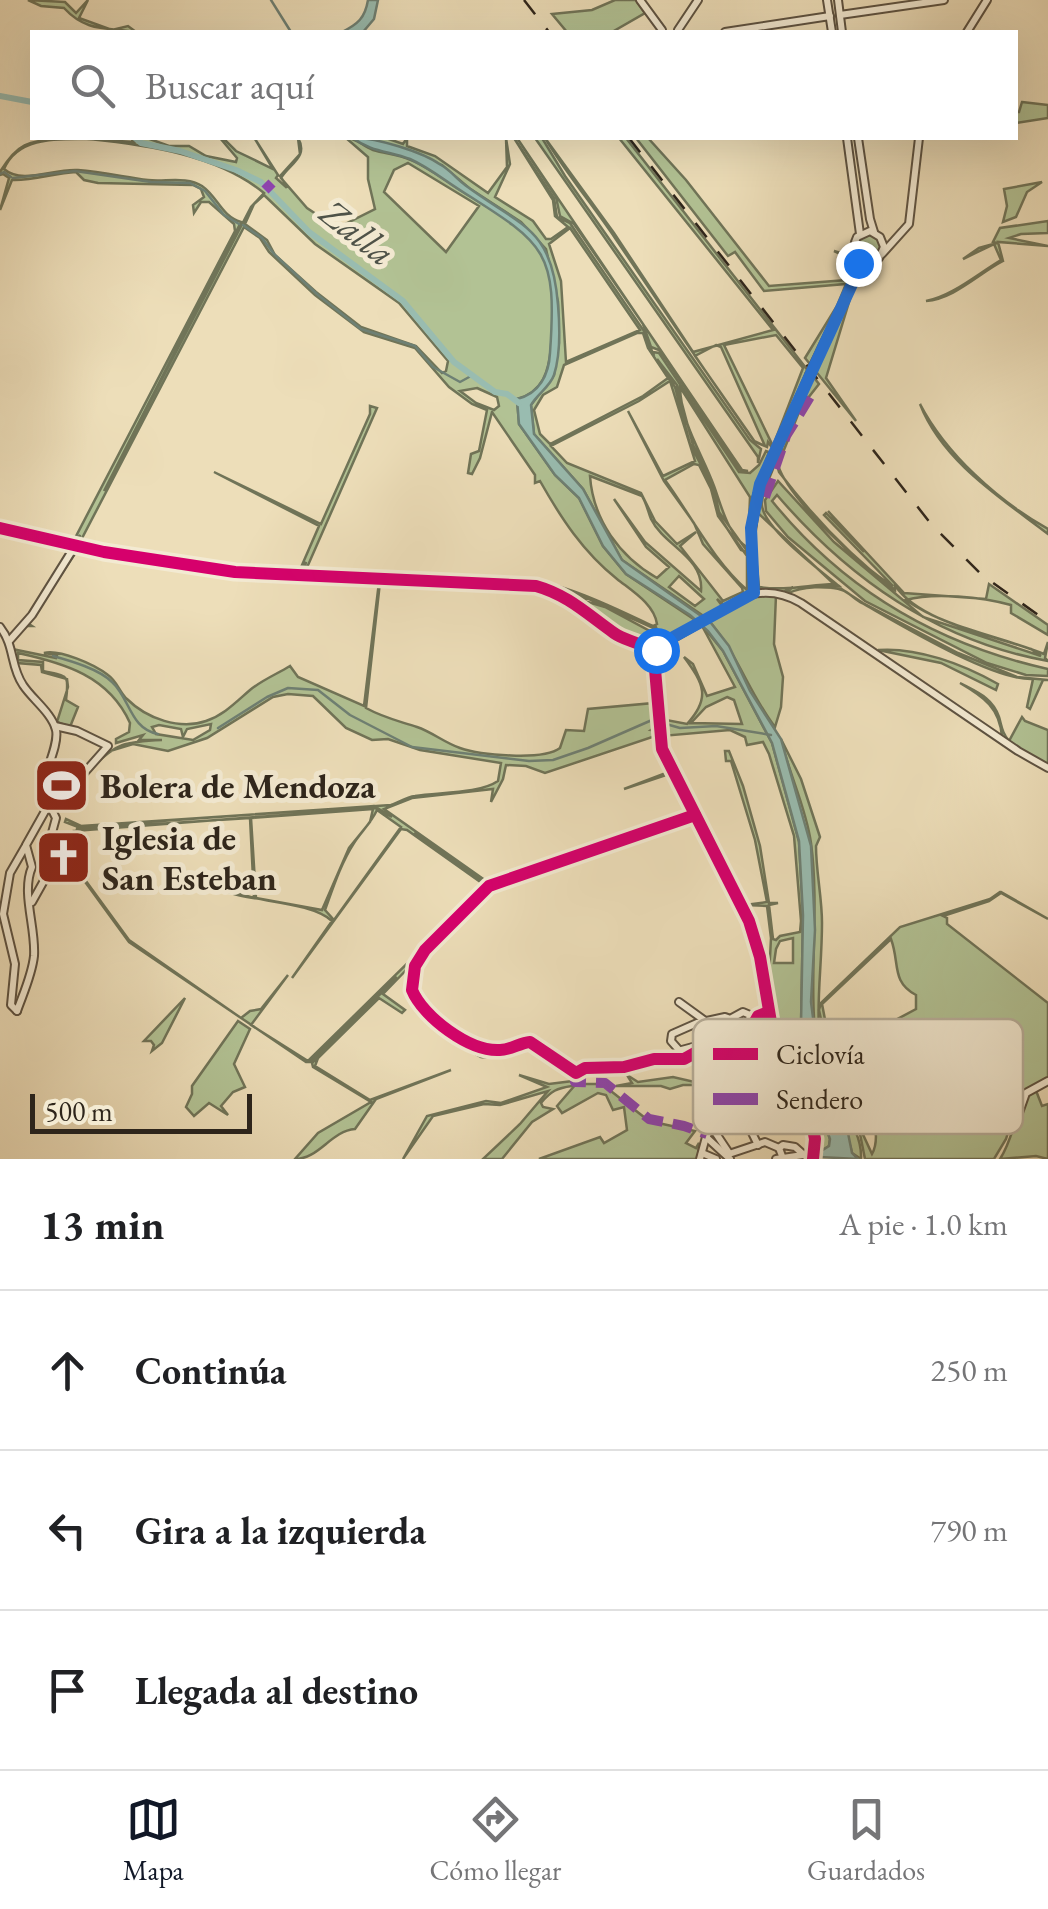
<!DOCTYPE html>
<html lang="es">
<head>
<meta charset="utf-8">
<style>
  body { margin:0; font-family:"EB Garamond",serif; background:#f6f6f6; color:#202124 }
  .scale { position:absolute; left:30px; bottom:25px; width:222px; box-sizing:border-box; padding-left:10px; border:5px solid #2e251b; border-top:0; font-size:28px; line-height:35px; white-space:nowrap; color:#2e251b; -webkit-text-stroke:8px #f3ead2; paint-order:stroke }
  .stop { position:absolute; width:30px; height:30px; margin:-22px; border:8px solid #1a73e8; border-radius:50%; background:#fff }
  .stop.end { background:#1a73e8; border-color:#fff; box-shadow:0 2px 10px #0008 }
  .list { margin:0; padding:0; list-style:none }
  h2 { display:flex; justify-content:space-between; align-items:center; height:130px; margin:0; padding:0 40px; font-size:42px }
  h2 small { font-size:32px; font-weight:400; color:#757577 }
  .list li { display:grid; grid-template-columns:65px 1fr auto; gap:30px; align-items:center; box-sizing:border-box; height:160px; padding:0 40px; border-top:2px solid #e0e0e0 }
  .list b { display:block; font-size:38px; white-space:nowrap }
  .list em { font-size:32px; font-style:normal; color:#757577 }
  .icon { flex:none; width:55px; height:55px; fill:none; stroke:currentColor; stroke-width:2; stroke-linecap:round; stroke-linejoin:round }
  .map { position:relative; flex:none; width:1048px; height:1159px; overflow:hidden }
  .search { position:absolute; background:#fff; box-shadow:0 10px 40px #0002; left:30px; right:30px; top:30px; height:110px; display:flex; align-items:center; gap:25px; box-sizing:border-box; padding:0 35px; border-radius:0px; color:#757577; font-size:38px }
  .sheet { height:610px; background:#fff }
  nav { display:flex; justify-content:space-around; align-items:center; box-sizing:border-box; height:140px; border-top:2px solid #e0e0e0; background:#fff; font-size:28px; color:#757577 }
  nav a { display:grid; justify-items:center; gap:5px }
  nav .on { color:#111827 }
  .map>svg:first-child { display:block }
  .green { fill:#b2c294; stroke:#707458; stroke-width:2.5; fill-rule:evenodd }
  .water { fill:#99bcb0; stroke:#6e8074; stroke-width:2.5 }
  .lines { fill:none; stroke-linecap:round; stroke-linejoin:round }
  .stream { stroke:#6e8074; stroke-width:2.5 }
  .river { stroke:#99bcb0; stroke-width:6 }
  .minor-casing { stroke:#5e5342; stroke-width:10 }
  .minor { stroke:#f3ead2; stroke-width:6 }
  .rail { stroke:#2e251b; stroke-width:2.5; stroke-dasharray:18 18; stroke-linecap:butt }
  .minor-bridge-casing { stroke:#5e5342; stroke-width:10; stroke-linecap:butt }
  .minor-bridge { stroke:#f3ead2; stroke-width:6 }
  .quiet { stroke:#8e44ad; stroke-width:10; stroke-dasharray:20 10; stroke-linecap:butt }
  .cycleway-casing { stroke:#f3ead2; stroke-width:19 }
  .cycleway { stroke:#d6006c; stroke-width:12 }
  .route { stroke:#1a73e8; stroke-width:12 }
  .labels { text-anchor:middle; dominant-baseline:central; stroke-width:10; stroke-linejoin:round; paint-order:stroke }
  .poi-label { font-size:35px; font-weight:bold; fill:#2e251b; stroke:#f3ead2; text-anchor:start }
  .water-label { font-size:38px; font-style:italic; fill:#4e5248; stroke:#f3ead2 }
  .key { fill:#f3ead2; stroke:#b8af9b; stroke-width:2.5 }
  .key-label { font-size:28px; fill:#2e251b }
</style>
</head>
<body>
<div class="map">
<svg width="1048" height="1159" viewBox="0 0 1048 1159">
  <rect width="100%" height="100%" fill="#eddeb9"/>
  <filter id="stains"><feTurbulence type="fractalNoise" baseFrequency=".002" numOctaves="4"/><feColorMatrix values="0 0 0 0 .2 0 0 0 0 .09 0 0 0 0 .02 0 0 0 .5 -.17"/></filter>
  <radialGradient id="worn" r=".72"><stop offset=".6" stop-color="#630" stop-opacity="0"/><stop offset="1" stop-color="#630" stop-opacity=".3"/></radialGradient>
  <g class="green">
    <path d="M28,0L65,2L76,13L88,0L79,18L112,30L128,26L136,32C108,27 87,33 64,8L41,6Z"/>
    <path d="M615,0H636L645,13L612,32H567L552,14L592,10Z"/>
    <path d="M1022,102L1048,105V118L1016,123V112H1019Z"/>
    <path d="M71,138L134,142L131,138H147L169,146H189L206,156L236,162L237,158L220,138H223L236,151L273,169L255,139L278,175L276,178L286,187L287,186L280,176L300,154L298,138C309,157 289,164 281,178L307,208L337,228L375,209L368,179V157L346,138C357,138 362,146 373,150C386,154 398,154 411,160C430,168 446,181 463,192C493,211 530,228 546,261C558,286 553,319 551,346C549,371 543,392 517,399L519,424L555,475L579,498L603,546L626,574L698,622C650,651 627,641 587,608L588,602L605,607L650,631L657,627L653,628L578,594L571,593L586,599L584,603L554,589L508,582C546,572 616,609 653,626L657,624C654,604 632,591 617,579C583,552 561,518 540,481L535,483V475L492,412L480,458L472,474L468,473L471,454L479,451L487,410L472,404L449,387L415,348L364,332L315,295L269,252L260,238L244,227L79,544L227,569L299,572L319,526L214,472L321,524L370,414V406L377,408L305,572L505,581L303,574L306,562L298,574L236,571L78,545L80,535L73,544L0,527V524L74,540L235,231L234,224L209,202H201L194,213L193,205L204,197L201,189L193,185L98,183L84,180L76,172C54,173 33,181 12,180L0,210L9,178L3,174L0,175V172C21,137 33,142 71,138ZM89,139C148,145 218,155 264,193L251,207L104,491L241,222C221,216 218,197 202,186C187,176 165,182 148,180C125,177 102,172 78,170C54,168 22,185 4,169C18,136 58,139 89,139ZM408,163L479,206L446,252L384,192L394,170ZM264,195L315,244L399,303L448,361L446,371L442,373L416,346L361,327L316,292L275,255L267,240L245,224L254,204ZM477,388L497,397L499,406L494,410L476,403L460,391Z"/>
    <path d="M365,138H386L403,144L407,138V146L435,156L488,193L507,167L506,138L510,164L495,197L533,221L546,239H551L568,227L555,216L553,200L514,138L554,198L557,217L570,223L576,232L644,331L654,356L653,352L659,353L739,472L750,473L759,465L766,451L769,452L750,504L747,551L719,512L713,484L693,445L677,385L657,359L675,387L690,444L712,486L719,516L741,550L749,553V592L725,606L717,599L723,607L705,617L622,560L583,489L534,434L531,405L554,375L559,343L558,302L546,249L521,222L469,188L442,165ZM570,228L640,330L566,362L561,281L549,244ZM637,333H643L648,348L668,378L643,396L550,444L540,434L534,410L543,395L557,387L564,365ZM670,381L695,461L663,476L628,411L664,481L694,523L703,544L742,588L743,592L723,601L680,546L696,532L677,544L655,521L641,493L567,463L551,446L639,401ZM680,387L750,497L748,548C728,535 722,508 714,486C702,453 681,424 680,387ZM694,464L699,465L711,489L718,516L747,556V590C713,560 692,517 665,480ZM590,476L642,496C647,504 648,512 651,519C664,546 704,557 701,591L645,542L614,499L646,547L669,567L657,578C620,557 593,520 590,476ZM679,576L704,599L695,606L669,587Z"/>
    <path d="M517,138L727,448L742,470L748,471H742L739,469L667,361L659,350L651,347L643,324L574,224L560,216L556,197Z"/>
    <path d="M535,138H542L565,176L750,440L761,449L758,463V457Z"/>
    <path d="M545,138L614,233L693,352L773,330L619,138H626L809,372L773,449L768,442L767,447L754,441C707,374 661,306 615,238C592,204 566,173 545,138ZM776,335L803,368L773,446L724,345ZM716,345L721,347L765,446L755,442L695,356Z"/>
    <path d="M636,138H648L686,180L769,286L847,280L853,267L851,259L834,251L851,256L854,268L847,288L859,283L853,289L826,378L856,421L805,358L837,306L846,284L764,291L735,252L728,256Z"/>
    <path d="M1042,182L1027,192L1016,217L1003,222L1007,206L1004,189Z"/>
    <path d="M1048,221V233L1021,234L1009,238L1048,246L998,242L1003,261C978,274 954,299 926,301C952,296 976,275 1001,260L994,244L963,259L979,248L997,243L993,242L1000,228Z"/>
    <circle cx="869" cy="247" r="12"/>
    <path d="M812,375L819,384L801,407L778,465C788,498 862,568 893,586L824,515L826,513L864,552L828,511L904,593L986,599L989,584L1048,625V635L1011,613V605C982,597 934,592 906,600C945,628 1000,636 1044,654L1048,642L1045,658L1048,661C937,641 849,579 777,495L772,501C844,590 936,644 1048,669V676L1026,675L987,663L865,601L788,537L766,511L765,500L778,481L834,542L923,617L1041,656L1031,649C990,635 917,621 895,585V590C849,555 813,517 779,472L777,465L781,451L778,453Z"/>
    <path d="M920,404C946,454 998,501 1048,529V534C1001,498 942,461 920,404Z"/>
    <path d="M776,459C773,474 761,491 762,505C763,528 821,571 839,586L812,587L840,588L863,603L958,653L1017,677L1048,680H1043L1030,709L1027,707L1033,679C993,681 899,624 862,603C855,600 849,592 842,590C829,585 800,587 789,593L1002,737C1000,708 984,697 960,683C977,692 993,698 999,717C1002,727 1002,733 1009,741L1022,717L1025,721L1048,730V766L1020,750L786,593L793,587L783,592L756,588C753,538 753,505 776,459ZM758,513L834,584C808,585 784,591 759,587L754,537Z"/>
    <path d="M77,548L240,574L493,585L548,592L490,586L380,582L366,708C384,718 399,721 417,727C432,732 445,743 460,748C480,755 543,761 560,748L566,730L584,731L588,709L653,703L654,676L657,726L651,730L657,731L665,760L655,736L545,773L526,766L506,765L503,779L491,802L493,789L412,798L384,809L489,883L689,814L669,774L624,789L666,773V763L691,814L489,884L414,833L487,886C467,906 435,930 420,953C387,1001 451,1040 491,1051V1054C489,1056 485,1058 481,1057L463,1047L482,1057L490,1054L489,1052C462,1042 412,1019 410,985C409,978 412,968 414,962L383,994L405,1010L402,1013L379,998L318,1058L315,1066L370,1100L451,1070L376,1099L355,1129C331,1131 319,1159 295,1159L318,1133L371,1102L313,1067L312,1063L397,977L310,1062H306L129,942L83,879L74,831L375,808L392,817L374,806L78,827L65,822L66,819L81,826L391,805C399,802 407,797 415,796C439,792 479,794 498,781L501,763L420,750L388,739L372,740L346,728L313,696L288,694L273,697L207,738L168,751L133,744L110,751L66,788L58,798C63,787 71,784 81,776C118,746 113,742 162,740H139L143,735L116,743V739L129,732L130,723C109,676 64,663 18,653V660L43,662V671C69,677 69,674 66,700L78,707L70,727L57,722L68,687L67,679L42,672L41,665L17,663L12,649L56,658L57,655L44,653C59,649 94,664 108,675C117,681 120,693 127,699C147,719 180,730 206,721C224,715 236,702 250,690C262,680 277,674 290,666L298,677L364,706L379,582L239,575L78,549L33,617L29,624L32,626H23ZM211,724L210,730L193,740L156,734L152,727L159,725L181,729L183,737L187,729ZM373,809L370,822L349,848L322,910L256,898L251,818ZM377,810L401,827L334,920L325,910C333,888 341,863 354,843C361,832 371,823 377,810ZM250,818L254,898L209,885C242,903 308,899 332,921L292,978L401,829L407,830L486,886L308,1061L251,1025L288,975L261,1009L250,1011L241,1018L129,940L83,877L75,835L77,829Z"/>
    <path d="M776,595L774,644L783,677L781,707L775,727C749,693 737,652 708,620L748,597Z"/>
    <path d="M701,624L723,651L772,743L799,842L803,915L801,1025L812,1085L830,1139L829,1146L818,1153L812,1113L789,1066C795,1051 784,1019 770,1012L765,978L769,977L771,938L767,906L745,905L767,902L755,840L731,761H726L725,751H729L743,786L760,846L769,903H778L769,905L773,939L776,940L780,936L800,932L801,921L794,836L769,754L763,742L747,745L745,737L730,730L662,736L661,719L687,724C711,698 704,684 684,657L693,664L707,696L735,687ZM727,697L734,700L742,724L691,723L706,707ZM793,938V963H774L776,949L780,941Z"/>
    <path d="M878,650C917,647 963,664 998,684L996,690L941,663Z"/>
    <path d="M781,739L801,779L820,837L816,846C816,872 822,897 822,923C822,975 813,1015 824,1068C831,1099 863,1126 861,1159L852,1153C846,1123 826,1097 820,1067C805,992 821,918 811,843C806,807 789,774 781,739Z"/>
    <path d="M1000,892H1001L1048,919L1001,893L989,901L943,916L947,918V924L1048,1003V1080L1024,1091L1015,1081L1019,1094L1011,1084L1016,1096L1000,1104L1002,1110L1014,1113L1006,1139L994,1159H865L860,1134L836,1089L819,1010L821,1003L900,927L990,899ZM891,939C900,963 891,982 916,995V1009L849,1045C855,1074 887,1127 872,1154L836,1076L822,1004Z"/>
    <path d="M185,998L162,1043L152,1051L154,1045L151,1041H144Z"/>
    <path d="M238,1021L250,1029L234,1064L245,1087L233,1092L221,1106L228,1115L209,1103L194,1116L186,1107L192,1094V1086Z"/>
    <path d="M519,1075L549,1084L573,1081L572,1086C557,1088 551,1091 541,1103L543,1107L553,1109L532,1122L502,1159H483L520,1124L548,1091L500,1105L484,1104L433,1116L403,1159L427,1116L486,1101L501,1103L547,1087Z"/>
    <path d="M627,1075L638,1082L673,1077L738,1092L735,1096L698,1085H683L670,1089L661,1086H616L632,1083Z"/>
    <path d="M576,1084H602L649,1121L695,1131L686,1143L696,1148L699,1143L698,1159H539L600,1137L604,1143L627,1130L624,1107L613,1110L606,1095L598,1093L562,1113L557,1106Z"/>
    <path d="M1035,1088L1042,1106L1048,1104V1159L1036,1156L1000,1159C1015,1137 1015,1104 1035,1088Z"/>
  </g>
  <g class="water">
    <path d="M368,0H378L374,19L363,32H342C358,24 365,18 368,0Z"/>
    <path d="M353,138C375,137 423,152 441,165C450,170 457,179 465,185C521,227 552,226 558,305C560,328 561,353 554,375C550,387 537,394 531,405L534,434L583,489L622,560L711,623L729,646L750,691L781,739L811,846L815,930L811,1002L820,1072L848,1133L852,1153L858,1159L819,1157L818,1153L829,1146L830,1139L812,1085L801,1025L803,915L799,841L772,743L723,651L708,631L690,615L626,574L603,546L579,498L555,475L519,424L517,399C539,394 549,375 550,353C557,252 547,245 463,192C445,181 430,168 410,159C390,151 371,152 353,138Z"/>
  </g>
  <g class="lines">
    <g class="stream">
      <path d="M271,0L291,32"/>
      <path d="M0,174L4,172L11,177"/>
      <path d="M13,178L75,171L151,182L190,183L205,191L224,215L239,224"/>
      <path d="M243,225L262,238L274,254L318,295L361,329L415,346L433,367L460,382L471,376"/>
      <path d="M53,656C71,661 99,669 112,682C130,698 130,729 158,734"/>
      <path d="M218,728L267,697L288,688L318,690L350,715L412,747L529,761L553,760L588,748L652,720L680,728L716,726L771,735"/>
    </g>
    <g class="river">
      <path d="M0,96L32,102"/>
      <path d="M135,138L141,143L180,151L236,170L261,182L309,232L403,301L454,362L495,392L507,394L519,403"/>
    </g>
    <defs>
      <g id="minor">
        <path d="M640,0L662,30"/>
        <path d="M827,0L832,32"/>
        <path d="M838,0L842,32"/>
        <path d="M840,15L944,0"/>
        <path d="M678,30L698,0"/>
        <path d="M725,32L830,16"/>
        <path d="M967,32L987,0"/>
        <path d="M847,138L860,234"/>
        <path d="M858,138L870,219L874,232"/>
        <path d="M882,254L909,224L919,138"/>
        <path d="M854,280C858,264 850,250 857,237L870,231L880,237L884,247L879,258L870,262L857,257"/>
        <path d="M813,366L854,280L869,262"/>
        <path d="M0,528L104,552L235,572L536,586C568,595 587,614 614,633C628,643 646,641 654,658L662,749L749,921L760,957L772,1028L812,1124L815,1139L813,1159"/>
        <path d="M754,593L751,538L757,495L809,375"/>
        <path d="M0,627C15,646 10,666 23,685C32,699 52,713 56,730C59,744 46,769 43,784L53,797"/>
        <path d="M10,640L32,615L75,546"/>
        <path d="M643,643L672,639L749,595C768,590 784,593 801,603L1018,751L1048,768"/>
        <path d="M43,784L45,808"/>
        <path d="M695,815L489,886L425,950L415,966L412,990C423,1017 470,1052 500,1050C510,1050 520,1043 530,1042L576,1073L585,1068L624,1067L654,1059H684L711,1044L739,1040L752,1027L758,1016L768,1012"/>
        <path d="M32,902L46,877L54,871L50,840L56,818L49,804"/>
        <path d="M679,1002L708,1023L725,1042"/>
        <path d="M17,1011C23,994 32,975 34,956C36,927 21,893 32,867L26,845L53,797L85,772L108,746L77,731L55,726"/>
        <path d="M17,1011L11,1005L15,964L3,914L10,873L25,847"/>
        <path d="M732,1018L743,1012L757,1018"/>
        <path d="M755,1022L781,1058"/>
        <path d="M728,1042L729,1059L749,1070"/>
        <path d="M679,1050L671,1041L672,1034L697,1023L725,1017L752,1027"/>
        <path d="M678,1051L704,1044"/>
        <path d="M707,1061L703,1049L709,1027"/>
        <path d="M765,1094L777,1122"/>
        <path d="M738,1098L765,1094L779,1076L789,1071"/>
        <path d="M736,1100L758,1145"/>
        <path d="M1015,1124L1026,1093L1048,1081"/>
        <path d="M711,1126L729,1153"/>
        <path d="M702,1153L716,1159"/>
        <path d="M729,1154L765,1142L779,1148"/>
        <path d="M782,1156L779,1148L783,1145L795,1147L804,1155L815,1154"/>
        <path d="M700,1159L706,1137"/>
        <path d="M730,1159L706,1137L721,1112L738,1098L757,1057V1047L747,1034"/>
        <path d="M776,1159L803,1155"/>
      </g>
    </defs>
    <use href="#minor" class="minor-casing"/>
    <use href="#minor" class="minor"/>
    <g class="rail">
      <path d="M524,0L549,32"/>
      <path d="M629,138L931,524L982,575L1048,622"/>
    </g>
    <defs>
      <path id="minor-bridge" d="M809,375L813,366"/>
    </defs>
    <use href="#minor-bridge" class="minor-bridge-casing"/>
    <use href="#minor-bridge" class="minor-bridge"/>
    <g class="quiet">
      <path d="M265,190L272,183"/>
      <path d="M765,497L786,436L813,392"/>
      <path d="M576,1073L575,1082L605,1083L649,1119L684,1126L707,1134"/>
    </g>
    <defs>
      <g id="cycleway">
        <path d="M0,528L104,552L235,572L536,586C568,595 587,614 614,633C628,643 646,641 654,658L662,749L749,921L760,957L772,1028L812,1124L815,1139L813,1159"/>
        <path d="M695,815L489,886L425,950L415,966L412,990C423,1017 470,1052 500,1050C510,1050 520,1043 530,1042L576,1073L585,1068L624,1067L654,1059H684L711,1044L739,1040L752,1027L758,1016L768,1012"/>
      </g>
    </defs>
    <use href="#cycleway" class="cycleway-casing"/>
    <use href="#cycleway" class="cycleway"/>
  </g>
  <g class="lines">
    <path class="route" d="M656,650L666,641L754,593L751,528L760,484L854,280L858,263"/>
  </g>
  <defs>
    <symbol id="stadium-square" viewBox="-11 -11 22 22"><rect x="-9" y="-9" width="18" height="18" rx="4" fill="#8f2418" stroke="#f3ead2"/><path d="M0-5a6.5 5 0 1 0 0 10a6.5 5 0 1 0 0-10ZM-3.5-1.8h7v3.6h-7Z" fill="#fff"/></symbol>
    <symbol id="church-square" viewBox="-11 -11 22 22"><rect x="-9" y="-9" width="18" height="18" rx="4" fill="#8f2418" stroke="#f3ead2"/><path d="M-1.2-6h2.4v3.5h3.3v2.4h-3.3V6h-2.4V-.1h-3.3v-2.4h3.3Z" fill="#fff"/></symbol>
  </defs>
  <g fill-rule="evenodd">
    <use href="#stadium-square" x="30" y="754" width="63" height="63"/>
    <use href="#church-square" x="32" y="826" width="63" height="63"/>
  </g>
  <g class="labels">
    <g class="poi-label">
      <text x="100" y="785">Bolera de Mendoza</text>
      <text x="102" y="837">Iglesia de<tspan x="102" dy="40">San Esteban</tspan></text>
    </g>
    <g class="water-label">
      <text transform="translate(358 232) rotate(38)">Zalla</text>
    </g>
  </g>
  <rect x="693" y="1019" width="330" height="115" rx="15" class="key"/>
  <rect x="713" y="1048" width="45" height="12" fill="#d6006c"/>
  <rect x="713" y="1093" width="45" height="12" fill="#8e44ad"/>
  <g class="key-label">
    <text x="776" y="1064">Ciclovía</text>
    <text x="776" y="1109">Sendero</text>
  </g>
  <rect width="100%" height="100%" filter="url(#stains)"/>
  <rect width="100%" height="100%" fill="url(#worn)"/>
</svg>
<div class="scale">500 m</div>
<div class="stop" style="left:656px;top:650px"></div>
<div class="stop end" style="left:858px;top:263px"></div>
<div class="search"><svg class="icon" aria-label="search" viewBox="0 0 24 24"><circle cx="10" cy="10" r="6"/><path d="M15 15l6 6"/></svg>Buscar aquí</div>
</div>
<section class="sheet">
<h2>13 min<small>A pie · 1.0 km</small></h2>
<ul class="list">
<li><svg class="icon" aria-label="ahead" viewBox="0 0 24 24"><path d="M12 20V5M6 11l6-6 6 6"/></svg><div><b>Continúa</b></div><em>250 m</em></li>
<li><svg class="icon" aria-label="left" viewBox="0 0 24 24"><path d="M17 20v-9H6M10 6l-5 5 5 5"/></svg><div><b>Gira a la izquierda</b></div><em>790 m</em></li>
<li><svg class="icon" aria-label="arrive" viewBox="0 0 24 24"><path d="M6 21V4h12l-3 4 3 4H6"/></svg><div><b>Llegada al destino</b></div></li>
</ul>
</section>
<nav>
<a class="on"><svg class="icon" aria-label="map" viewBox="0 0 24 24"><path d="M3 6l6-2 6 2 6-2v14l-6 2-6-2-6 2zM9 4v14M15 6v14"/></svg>Mapa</a>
<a><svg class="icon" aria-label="directions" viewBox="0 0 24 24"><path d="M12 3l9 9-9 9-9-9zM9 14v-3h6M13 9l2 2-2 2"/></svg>Cómo llegar</a>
<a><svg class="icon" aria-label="saved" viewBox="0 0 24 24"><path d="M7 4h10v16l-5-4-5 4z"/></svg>Guardados</a>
</nav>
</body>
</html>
